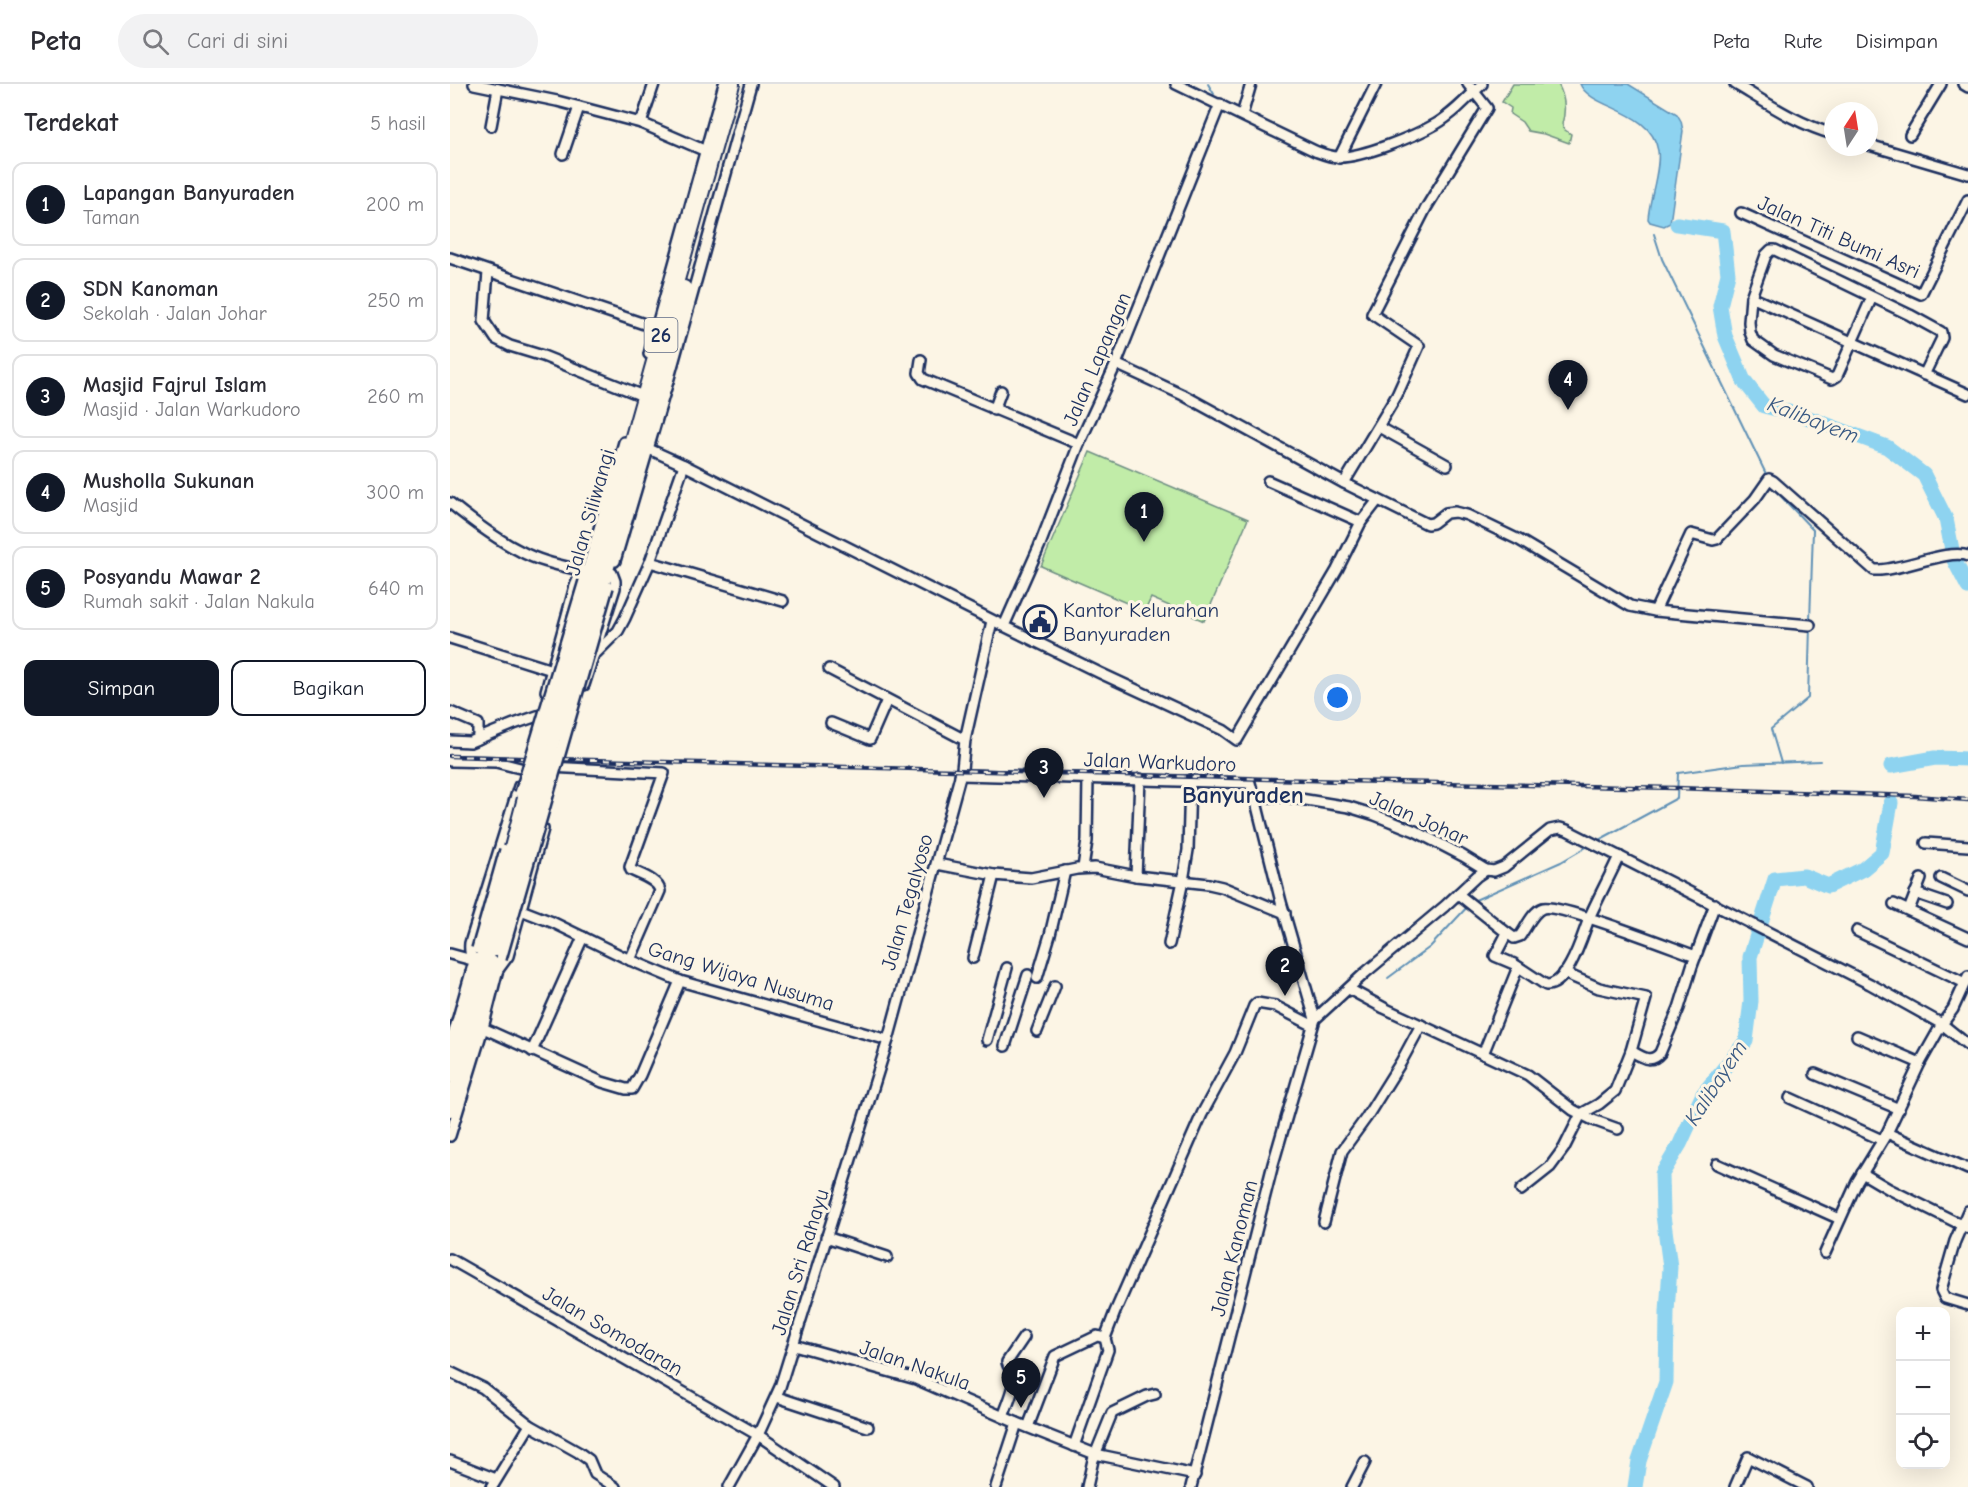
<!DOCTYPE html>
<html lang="id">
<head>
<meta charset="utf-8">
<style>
  body { margin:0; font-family:"Comic Neue",sans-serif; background:#f2f2f3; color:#2b2b33 }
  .controls { position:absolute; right:18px; bottom:18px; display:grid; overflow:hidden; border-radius:12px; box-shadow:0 6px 24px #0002 }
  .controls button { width:54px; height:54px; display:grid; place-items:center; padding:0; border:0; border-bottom:2px solid #e1e1e2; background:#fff; color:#2b2b33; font:30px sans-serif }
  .compass { position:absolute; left:1374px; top:18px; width:54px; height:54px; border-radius:50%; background:#fff; box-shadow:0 6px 24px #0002; rotate:12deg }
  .you { position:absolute; left:888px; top:614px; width:21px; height:21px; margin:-15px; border:4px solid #fff; border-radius:50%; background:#1a73e8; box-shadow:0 0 0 9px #1a73e833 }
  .badge { display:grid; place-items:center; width:39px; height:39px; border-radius:50%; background:#111827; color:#fff; font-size:20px; font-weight:700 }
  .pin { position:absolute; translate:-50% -50px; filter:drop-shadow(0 2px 3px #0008) }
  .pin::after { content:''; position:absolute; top:32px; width:21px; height:18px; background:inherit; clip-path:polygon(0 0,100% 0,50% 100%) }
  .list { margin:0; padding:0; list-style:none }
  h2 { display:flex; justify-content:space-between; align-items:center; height:78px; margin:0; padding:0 24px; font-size:26px }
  h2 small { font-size:20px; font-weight:400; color:#7c7c81 }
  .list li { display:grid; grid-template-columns:39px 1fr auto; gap:18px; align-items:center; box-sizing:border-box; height:84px; margin:0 12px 12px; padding:0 12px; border:2px solid #e1e1e2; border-radius:12px }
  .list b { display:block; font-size:22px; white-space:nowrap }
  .list p { margin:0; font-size:20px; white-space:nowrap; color:#7c7c81 }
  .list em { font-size:20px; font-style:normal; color:#7c7c81 }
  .actions { display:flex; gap:12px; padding:18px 24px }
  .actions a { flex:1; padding:14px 0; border:2px solid #111827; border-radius:12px; text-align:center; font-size:21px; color:#111827 }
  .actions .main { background:#111827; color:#fff }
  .icon { flex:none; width:33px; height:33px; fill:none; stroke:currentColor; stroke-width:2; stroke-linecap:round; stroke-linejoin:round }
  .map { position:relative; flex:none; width:1518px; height:1403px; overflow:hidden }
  header { display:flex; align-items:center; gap:36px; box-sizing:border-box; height:84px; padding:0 30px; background:#fff; border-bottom:2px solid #e1e1e2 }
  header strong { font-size:28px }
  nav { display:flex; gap:33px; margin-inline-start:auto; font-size:21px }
  .search { width:420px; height:54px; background:#f2f2f3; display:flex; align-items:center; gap:15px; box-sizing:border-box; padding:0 21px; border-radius:33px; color:#7c7c81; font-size:22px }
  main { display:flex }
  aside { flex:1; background:#fff }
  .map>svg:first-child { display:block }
  .green { fill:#c1eca8; stroke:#6e8e83; stroke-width:1.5 }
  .water { fill:#8ed3f0; stroke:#6091b6; stroke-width:1.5 }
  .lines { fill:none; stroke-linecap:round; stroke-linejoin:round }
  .stream { stroke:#6091b6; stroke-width:2 }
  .river { stroke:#8ed3f0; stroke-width:15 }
  .minor-casing { stroke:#1b2f5e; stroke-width:14 }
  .highway-casing { stroke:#1b2f5e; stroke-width:18 }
  .minor { stroke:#fcf5e5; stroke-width:9 }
  .highway { stroke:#fcf5e5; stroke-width:14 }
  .rail-casing { stroke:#1b2f5e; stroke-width:4.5 }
  .rail { stroke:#fcf5e5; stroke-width:2; stroke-dasharray:7; stroke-linecap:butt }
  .minor-bridge-casing { stroke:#1b2f5e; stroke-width:14; stroke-linecap:butt }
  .highway-bridge-casing { stroke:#1b2f5e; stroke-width:18; stroke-linecap:butt }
  .minor-bridge { stroke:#fcf5e5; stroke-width:9 }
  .highway-bridge { stroke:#fcf5e5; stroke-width:14 }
  .labels { text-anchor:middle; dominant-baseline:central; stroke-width:6; stroke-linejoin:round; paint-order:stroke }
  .shield { fill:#fcf5e5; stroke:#5e6a86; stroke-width:1.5 }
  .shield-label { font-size:20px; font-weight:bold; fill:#1b2f5e }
  .street-label { font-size:21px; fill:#1b2f5e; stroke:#fcf5e5 }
  .poi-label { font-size:21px; fill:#1b2f5e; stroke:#fcf5e5; text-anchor:start }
  .water-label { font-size:22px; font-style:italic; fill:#385882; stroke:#fcf5e5 }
  .quarter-label { font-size:24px; font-weight:bold; fill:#1b2f5e; stroke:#fcf5e5 }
</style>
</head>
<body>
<header>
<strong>Peta</strong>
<div class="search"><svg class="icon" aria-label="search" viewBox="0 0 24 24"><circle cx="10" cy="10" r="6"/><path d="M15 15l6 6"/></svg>Cari di sini</div>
<nav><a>Peta</a><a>Rute</a><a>Disimpan</a></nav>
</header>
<main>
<aside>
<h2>Terdekat<small>5 hasil</small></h2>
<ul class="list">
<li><span class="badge">1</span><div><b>Lapangan Banyuraden</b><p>Taman</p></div><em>200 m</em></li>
<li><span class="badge">2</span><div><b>SDN Kanoman</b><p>Sekolah · Jalan Johar</p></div><em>250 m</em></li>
<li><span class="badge">3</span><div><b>Masjid Fajrul Islam</b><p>Masjid · Jalan Warkudoro</p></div><em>260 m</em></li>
<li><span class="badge">4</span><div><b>Musholla Sukunan</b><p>Masjid</p></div><em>300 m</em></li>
<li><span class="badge">5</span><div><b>Posyandu Mawar 2</b><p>Rumah sakit · Jalan Nakula</p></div><em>640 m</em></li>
</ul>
<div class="actions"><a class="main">Simpan</a><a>Bagikan</a></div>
</aside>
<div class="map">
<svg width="1518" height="1403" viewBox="0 0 1518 1403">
  <rect width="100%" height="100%" fill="#fcf5e5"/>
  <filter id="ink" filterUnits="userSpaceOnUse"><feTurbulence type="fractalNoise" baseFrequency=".0167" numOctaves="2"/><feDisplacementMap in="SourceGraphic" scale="12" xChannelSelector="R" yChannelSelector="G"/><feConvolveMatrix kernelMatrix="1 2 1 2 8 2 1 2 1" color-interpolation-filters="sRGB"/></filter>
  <g filter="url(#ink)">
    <g class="green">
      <path d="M1063,0H1108C1115,13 1116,27 1112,40L1115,46L1121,50L1119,59L1094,50L1078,47L1072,38L1060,30L1061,24L1052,18Z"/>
      <path d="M640,368L798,435L754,537L701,514L695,527L591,482Z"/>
    </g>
    <path class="water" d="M1130,0H1178L1227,30L1231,37L1233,47L1220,139L1214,142L1200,138L1198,135C1199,116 1211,84 1208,67C1202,25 1140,25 1130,0Z"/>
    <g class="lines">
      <g class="stream">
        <path d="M758,0L764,10"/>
        <path d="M1204,150L1212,175L1317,392"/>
        <path d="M1321,400L1322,403L1363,446L1360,537"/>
        <path d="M1331,679L1321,645L1358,614L1360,542"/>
        <path d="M1147,757L1227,714L1228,689L1293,680L1370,677"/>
        <path d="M1023,817L1111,778L1140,761"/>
        <path d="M938,894L980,863L1019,821"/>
      </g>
      <g class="river">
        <path d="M1227,140L1273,147L1278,190L1270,222L1275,252L1294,297L1314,322L1351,331L1437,363L1474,391L1496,435L1504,476L1518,503"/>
        <path d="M1441,682L1485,674L1518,675"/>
        <path d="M1185,1403L1189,1377L1216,1298L1217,1228L1220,1183L1213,1131L1212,1090L1230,1060L1253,1010L1296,957L1301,917L1300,873L1325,795L1354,792L1378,802L1413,785L1432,769L1441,719"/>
      </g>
      <defs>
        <g id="minor">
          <path d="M24,0L107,17L191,39L256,67"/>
          <path d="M726,0L865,67C873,70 880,73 888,73C911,74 965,52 986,40C1003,30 1018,14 1032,0"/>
          <path d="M1285,0C1317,19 1347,40 1383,50"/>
          <path d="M1513,0L1518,3"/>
          <path d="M792,31L801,0"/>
          <path d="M191,39L204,0"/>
          <path d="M41,42L48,5"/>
          <path d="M1460,51L1491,0"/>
          <path d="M1419,61L1518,90"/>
          <path d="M113,70L129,23"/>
          <path d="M889,74L926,0"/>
          <path d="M1291,129L1471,210L1518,116"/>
          <path d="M0,174L206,244"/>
          <path d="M38,188L34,237L46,255L60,262L93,272L188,310"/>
          <path d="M1301,213L1518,310"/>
          <path d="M1422,213L1387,292L1382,295L1324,271L1303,256L1300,248L1299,238L1301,213L1316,171L1321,166H1325L1460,231L1491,248L1492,254L1474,291"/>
          <path d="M199,270L274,0"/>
          <path d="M471,276L469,289L473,295L629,360"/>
          <path d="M666,280L733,311L894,399L977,440L983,439L996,429L1005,428L1017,431L1069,456L1180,522L1205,527L1360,541"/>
          <path d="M544,326L551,307"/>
          <path d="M929,343L997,381"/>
          <path d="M199,365L234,381L554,542L650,589L773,646L787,656L887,486L911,438L928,416"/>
          <path d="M818,397L911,438"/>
          <path d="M894,399L947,311L969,262L922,230L976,124L1037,24L1018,0"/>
          <path d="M0,419C21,436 46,455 70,467C90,478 113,482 134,487"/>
          <path d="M165,477L219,294L301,0"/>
          <path d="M200,478L333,517"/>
          <path d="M134,497L174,358"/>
          <path d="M1205,527L1241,450L1263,456L1267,455L1305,415L1319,395L1323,397L1424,486C1448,488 1498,464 1518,472"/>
          <path d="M554,542L589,463L629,360L666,280L770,20"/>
          <path d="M0,554L102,586"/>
          <path d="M146,569L168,547L175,534L200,478L234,381"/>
          <path d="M379,585L515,656"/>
          <path d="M134,601L165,504V497L162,489"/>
          <path d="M96,607L125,502L129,493L137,485"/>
          <path d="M0,628L28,640V655"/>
          <path d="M381,639L420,655L437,616"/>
          <path d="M0,657L20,658L64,640L90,631"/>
          <path d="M0,677L46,678L74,685L84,684"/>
          <path d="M100,683L214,689L180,783L181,786C191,791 208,796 210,807L180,876"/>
          <path d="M510,691L800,699L802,706L809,714"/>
          <path d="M1476,759L1518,762"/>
          <path d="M1169,772C1160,792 1149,812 1140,832C1133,849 1119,902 1096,901L1064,880L1045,872L1057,849L1064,854L1070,852C1076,844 1083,827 1093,824C1108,819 1223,864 1246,872"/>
          <path d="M487,780L544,791L568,793L581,794L627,785L645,784L686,792L759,800L772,803L835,829"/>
          <path d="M633,784L637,757L638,693"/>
          <path d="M686,792L690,695"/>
          <path d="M1491,794L1518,807"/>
          <path d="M1465,809L1497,820"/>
          <path d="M1008,810L1057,849"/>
          <path d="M1444,820L1518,854"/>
          <path d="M71,826L102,838L180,876L230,897L438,956"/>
          <path d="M1459,826L1471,795"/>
          <path d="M1407,847L1515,899"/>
          <path d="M719,860L733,797L738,766L740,696"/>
          <path d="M0,870L22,876"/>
          <path d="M523,874L544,791"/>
          <path d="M30,884C21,878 19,869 20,859L69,702"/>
          <path d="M47,887L58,872L93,745"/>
          <path d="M587,894L600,851L615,787"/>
          <path d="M899,905L934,924L1078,991L1123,1026L1143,1036L1168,1045"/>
          <path d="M865,935L831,818L807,722L809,714L816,713H838L899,723L925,731L965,747L1013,772L1036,786L1044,787L1054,783L1100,746L1110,744L1117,746L1420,900L1492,940L1503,925L1518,892"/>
          <path d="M33,944L152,998L176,1005H182L190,991L230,897"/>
          <path d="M587,947L605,902"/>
          <path d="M1407,952L1470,979"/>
          <path d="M537,956L557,884"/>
          <path d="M0,962L25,874"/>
          <path d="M555,962L578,891"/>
          <path d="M82,967L133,853"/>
          <path d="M1181,967C1192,973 1201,980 1210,969L1229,924L1242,882L1265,820"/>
          <path d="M1033,970L1068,883"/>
          <path d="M1365,990L1449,1025"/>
          <path d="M1340,1014L1432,1056"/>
          <path d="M1437,1049L1518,1085"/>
          <path d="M0,1052L33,944L49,881"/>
          <path d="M1267,1080L1390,1135"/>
          <path d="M1412,1089L1439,1105L1518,1144"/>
          <path d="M1071,1106L1100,1083L1114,1064L1131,1030L1149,1020L1165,1007L1181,967L1196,914L1149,904L1114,889"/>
          <path d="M1518,1127L1505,1157L1491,1206L1495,1214L1518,1221"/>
          <path d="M874,1138L892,1067L916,1034L951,978L971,941"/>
          <path d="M376,1153L437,1173"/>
          <path d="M1375,1169L1407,1098L1437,1049L1470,979L1492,940L1518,961"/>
          <path d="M0,1175L308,1351L384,1403"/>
          <path d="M344,1261L466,1295L567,1339L645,1370L745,1391"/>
          <path d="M0,1288L33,1304L80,1341L128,1368L139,1376L145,1390L165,1403"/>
          <path d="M327,1313L418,1343"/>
          <path d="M553,1333C556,1324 568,1298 564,1290C562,1286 558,1284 557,1278L574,1253"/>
          <path d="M578,1343L605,1272L647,1252L655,1254"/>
          <path d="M624,1362L658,1266L655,1254L665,1228L752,1030L785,969L804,922L807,919L825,922L862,941"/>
          <path d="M0,1377L46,1395"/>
          <path d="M42,1403L80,1341"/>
          <path d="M279,1403L308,1351L330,1303L438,956L512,685L515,656L542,537"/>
          <path d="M546,1403L567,1339"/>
          <path d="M637,1403L643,1376L662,1329L697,1312L705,1310"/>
          <path d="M741,1403L823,1080L865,935L915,889L995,822L1027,792L1036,786"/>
          <path d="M902,1403L915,1378"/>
          <path d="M1285,1403L1298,1373L1357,1403"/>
        </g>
        <g id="highway">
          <path d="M152,500L216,275L234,204"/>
          <path d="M141,502L282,0"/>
          <path d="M0,990L35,867"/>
          <path d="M0,1025L46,865"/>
        </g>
      </defs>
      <use href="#minor" class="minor-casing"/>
      <use href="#highway" class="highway-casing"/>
      <use href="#minor" class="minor"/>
      <use href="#highway" class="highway"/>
      <defs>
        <path id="rail" d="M0,672L893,697L1226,704L1465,712L1518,716"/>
      </defs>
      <use href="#rail" class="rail-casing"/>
      <use href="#rail" class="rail"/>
      <defs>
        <g id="minor-bridge">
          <path d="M70,709L134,497"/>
          <path d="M27,865L55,766"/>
          <path d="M51,875L158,503"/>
        </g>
        <g id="highway-bridge">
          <path d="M46,865L103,655L152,500"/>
          <path d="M35,867L75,714L141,502"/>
        </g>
      </defs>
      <use href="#minor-bridge" class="minor-bridge-casing"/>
      <use href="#highway-bridge" class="highway-bridge-casing"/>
      <use href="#minor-bridge" class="minor-bridge"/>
      <use href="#highway-bridge" class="highway-bridge"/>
    </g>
  </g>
  <defs>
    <symbol id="civic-ring" viewBox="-11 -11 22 22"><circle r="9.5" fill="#fcf5e5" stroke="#1b2f5e" stroke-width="1.5"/><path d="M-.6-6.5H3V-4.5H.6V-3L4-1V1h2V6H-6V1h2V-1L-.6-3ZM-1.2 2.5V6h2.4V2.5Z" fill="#1b2f5e"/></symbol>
  </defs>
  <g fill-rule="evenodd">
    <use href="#civic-ring" x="571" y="519" width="38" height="38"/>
  </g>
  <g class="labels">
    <rect class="shield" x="194.5" y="234" width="33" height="34" rx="4.5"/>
    <g class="shield-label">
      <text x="211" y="251">26</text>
    </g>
    <g class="street-label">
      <text transform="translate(1389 153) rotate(24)">Jalan Titi Bumi Asri</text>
      <text transform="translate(647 275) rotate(-67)">Jalan Lapangan</text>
      <text transform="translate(140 428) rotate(-74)">Jalan Siliwangi</text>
      <text transform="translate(710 678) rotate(2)">Jalan Warkudoro</text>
      <text transform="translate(969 734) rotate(24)">Jalan Johar</text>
      <text transform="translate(457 818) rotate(-74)">Jalan Tegalyoso</text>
      <text transform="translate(291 892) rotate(17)">Gang Wijaya Nusuma</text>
      <text transform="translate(784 1164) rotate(-76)">Jalan Kanoman</text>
      <text transform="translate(350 1178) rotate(-73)">Jalan Sri Rahayu</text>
      <text transform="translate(163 1247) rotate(30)">Jalan Somodaran</text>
      <text transform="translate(465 1281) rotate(19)">Jalan Nakula</text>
    </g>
    <g class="poi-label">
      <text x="613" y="526">Kantor Kelurahan<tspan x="613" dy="24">Banyuraden</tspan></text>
    </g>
    <g class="water-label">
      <text transform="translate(1363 336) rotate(21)">Kalibayem</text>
      <text transform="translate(1266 999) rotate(-57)">Kalibayem</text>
    </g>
    <g class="quarter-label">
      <text x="793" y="711">Banyuraden</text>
    </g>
  </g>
</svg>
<div class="controls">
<button>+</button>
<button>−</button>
<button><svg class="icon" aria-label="locate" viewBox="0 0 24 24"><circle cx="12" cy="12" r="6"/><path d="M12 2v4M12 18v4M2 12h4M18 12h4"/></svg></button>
</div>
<svg class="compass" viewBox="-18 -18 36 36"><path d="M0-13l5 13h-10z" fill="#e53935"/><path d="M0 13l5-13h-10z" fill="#7c7c81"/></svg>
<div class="you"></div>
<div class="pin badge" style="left:694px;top:458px">1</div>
<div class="pin badge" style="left:835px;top:912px">2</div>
<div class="pin badge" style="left:594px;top:714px">3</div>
<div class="pin badge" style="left:1118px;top:326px">4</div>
<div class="pin badge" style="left:571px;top:1324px">5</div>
</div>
</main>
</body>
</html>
